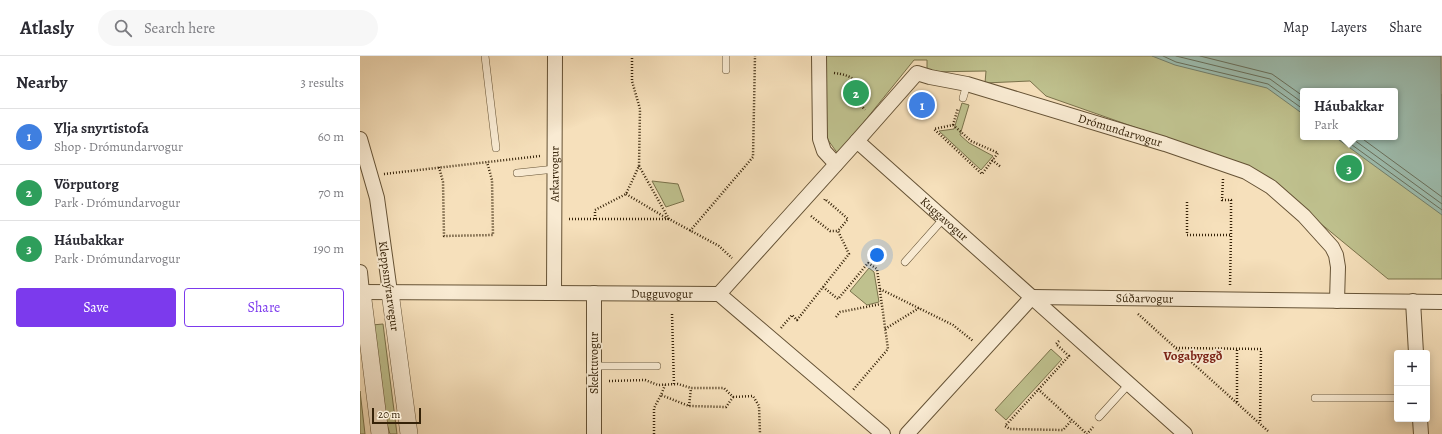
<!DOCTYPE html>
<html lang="en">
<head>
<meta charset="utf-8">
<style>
  body { margin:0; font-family:Alegreya,serif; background:#f7f7f7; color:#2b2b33 }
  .controls { position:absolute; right:12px; bottom:12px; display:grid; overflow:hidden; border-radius:4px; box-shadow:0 2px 10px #0003 }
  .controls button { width:36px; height:36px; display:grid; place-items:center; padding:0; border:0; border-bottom:1px solid #e1e1e2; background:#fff; color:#2b2b33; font:20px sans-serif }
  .scale { position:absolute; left:12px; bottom:10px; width:49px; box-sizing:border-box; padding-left:4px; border:2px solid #352208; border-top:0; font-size:11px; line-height:14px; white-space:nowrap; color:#352208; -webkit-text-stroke:3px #f9ebd3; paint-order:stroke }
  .you { position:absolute; left:517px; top:199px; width:14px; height:14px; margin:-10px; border:3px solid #fff; border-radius:50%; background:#1a73e8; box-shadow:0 0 0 6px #1a73e833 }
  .badge { display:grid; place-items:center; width:26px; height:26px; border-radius:50%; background:#7c3aed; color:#fff; font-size:13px; font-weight:700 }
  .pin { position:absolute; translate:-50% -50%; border:2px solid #fff; box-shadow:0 1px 4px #0006 }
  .popup { position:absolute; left:940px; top:32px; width:98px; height:52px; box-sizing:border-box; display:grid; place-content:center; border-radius:4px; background:#fff; filter:drop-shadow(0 1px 3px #0005); font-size:13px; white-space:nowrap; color:#7c7c81 }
  .popup b { font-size:15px; color:#2b2b33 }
  .popup::after { content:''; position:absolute; left:50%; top:100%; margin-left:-8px; border:8px solid transparent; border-top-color:#fff }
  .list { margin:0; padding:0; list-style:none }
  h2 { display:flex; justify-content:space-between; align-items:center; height:52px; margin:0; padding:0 16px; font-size:17px }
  h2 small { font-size:13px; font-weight:400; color:#7c7c81 }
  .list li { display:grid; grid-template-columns:26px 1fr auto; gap:12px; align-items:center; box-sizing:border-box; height:56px; padding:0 16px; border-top:1px solid #e1e1e2 }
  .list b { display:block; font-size:15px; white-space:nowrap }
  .list p { margin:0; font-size:13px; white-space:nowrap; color:#7c7c81 }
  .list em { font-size:13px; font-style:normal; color:#7c7c81 }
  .actions { display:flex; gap:8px; padding:12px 16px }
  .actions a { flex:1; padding:9px 0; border:1px solid #7c3aed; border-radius:4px; text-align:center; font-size:14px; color:#7c3aed }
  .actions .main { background:#7c3aed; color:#fff }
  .icon { flex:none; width:22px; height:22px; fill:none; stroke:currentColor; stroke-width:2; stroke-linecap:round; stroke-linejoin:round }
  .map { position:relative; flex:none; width:1082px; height:378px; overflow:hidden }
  header { display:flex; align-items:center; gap:24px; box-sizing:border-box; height:56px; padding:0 20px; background:#fff; border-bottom:1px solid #e1e1e2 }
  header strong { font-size:19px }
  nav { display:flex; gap:22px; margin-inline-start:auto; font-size:14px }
  .search { width:280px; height:36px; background:#f7f7f7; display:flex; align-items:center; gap:10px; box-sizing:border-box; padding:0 14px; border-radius:22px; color:#7c7c81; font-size:15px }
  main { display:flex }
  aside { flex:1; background:#fff }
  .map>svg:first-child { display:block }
  .green { fill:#bfc18e; stroke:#7a724b; fill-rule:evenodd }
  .water { fill:#9dbdaf; stroke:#737f6c }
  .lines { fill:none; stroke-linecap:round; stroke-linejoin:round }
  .shore { stroke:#69705c; stroke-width:1 }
  .service-casing { stroke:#655235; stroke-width:8 }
  .minor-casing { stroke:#655235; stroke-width:16 }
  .tertiary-casing { stroke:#655235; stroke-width:18 }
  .path { stroke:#352208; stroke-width:2.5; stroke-dasharray:1 2; stroke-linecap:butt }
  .service { stroke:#f9ebd3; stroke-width:7 }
  .minor { stroke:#f9ebd3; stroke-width:14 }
  .tertiary { stroke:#f9ebd3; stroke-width:17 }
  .labels { text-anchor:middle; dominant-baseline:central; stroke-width:4; stroke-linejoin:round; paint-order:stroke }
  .street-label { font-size:12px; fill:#352208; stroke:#f9ebd3 }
  .neighbourhood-label { font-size:13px; font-weight:bold; fill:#7a1f14; stroke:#f9ebd3 }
</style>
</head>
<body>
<header>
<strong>Atlasly</strong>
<div class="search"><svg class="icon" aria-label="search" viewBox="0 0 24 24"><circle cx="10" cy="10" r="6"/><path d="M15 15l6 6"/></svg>Search here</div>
<nav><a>Map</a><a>Layers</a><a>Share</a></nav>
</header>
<main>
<aside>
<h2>Nearby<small>3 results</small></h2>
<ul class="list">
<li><span class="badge" style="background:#3f7fe0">1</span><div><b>Ylja snyrtistofa</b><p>Shop · Drómundarvogur</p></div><em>60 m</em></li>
<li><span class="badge" style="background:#2e9e5b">2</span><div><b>Vörputorg</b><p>Park · Drómundarvogur</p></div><em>70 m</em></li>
<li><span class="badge" style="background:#2e9e5b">3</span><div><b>Háubakkar</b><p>Park · Drómundarvogur</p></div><em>190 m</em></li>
</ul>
<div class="actions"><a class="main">Save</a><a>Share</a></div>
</aside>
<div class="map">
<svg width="1082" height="378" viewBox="0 0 1082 378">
  <rect width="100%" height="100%" fill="#f6e0bb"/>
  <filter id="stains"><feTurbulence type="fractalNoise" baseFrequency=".005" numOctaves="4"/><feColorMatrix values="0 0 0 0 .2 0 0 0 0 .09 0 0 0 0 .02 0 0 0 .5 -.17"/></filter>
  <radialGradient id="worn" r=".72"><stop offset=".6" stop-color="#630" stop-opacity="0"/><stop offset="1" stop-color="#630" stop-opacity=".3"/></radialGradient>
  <g class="green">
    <path d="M464,0H998L1082,39V223H1028L960,167L920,132L888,111L686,40L670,25L625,27L626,15L567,16V4H554L478,98L468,84L466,76ZM943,35H1035V81H943Z"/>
    <path d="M602,47L609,49L600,79L609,87L633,100L621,114L579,75L594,73Z"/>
    <path d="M292,125L318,128L324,145L306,151Z"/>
    <path d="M509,212L514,216L519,246L507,249L490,235Z"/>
    <path d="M23,268L37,378H30L24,359L12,269Z"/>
    <path d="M691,293L702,303L646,364L635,354Z"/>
    <path d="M0,335L5,378H0Z"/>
  </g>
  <path class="water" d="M792,0H1081L1082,159L975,81H1035V35H943V58L907,32L815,9Z"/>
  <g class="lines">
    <g class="shore">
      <path d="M803,0L816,6L908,28L943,53"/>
      <path d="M816,0L910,23L943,47"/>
      <path d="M840,0L912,18L943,40"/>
      <path d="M981,81L1082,154"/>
      <path d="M990,81L1082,148"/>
      <path d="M1000,81L1082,141"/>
    </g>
    <defs>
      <g id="service">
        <path d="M125,0L136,92"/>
        <path d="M366,14V0"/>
        <path d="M603,42L607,28"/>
        <path d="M157,117L195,113"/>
        <path d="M545,206L584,162"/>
        <path d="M234,310H297"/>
        <path d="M955,342H1037"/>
        <path d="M739,361L769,328"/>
      </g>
      <g id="minor">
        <path d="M459,0L460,83L464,95L476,108"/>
        <path d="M0,83L17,142L30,236"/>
        <path id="s1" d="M497,85L557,17L570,21L607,28L805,88L886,116L911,131L944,160L972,191L976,199L978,211L977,245"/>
        <path d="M0,216L2,236"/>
        <path id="s2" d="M0,236L359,238L523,378"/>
        <path id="s3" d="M194,237L195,0"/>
        <path d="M234,237V378"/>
        <path id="s4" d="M359,238L497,85L825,378"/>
        <path d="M1053,245L1056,297"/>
        <path d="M1060,363L1061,378"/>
        <path id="s5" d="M547,378L672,241L1082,246"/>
      </g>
      <g id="tertiary">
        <path d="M2,236L20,378"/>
        <path d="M30,236L49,378"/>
      </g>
    </defs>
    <use href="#service" class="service-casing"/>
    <use href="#minor" class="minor-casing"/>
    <use href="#tertiary" class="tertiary-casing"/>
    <g class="path">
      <path d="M474,17C510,21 491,39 505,54"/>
      <path d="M593,69L611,85L638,97L622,118L574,73Z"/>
      <path d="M593,69L598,52"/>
      <path d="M632,104L641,111"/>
      <path d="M279,110L309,163"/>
      <path d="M79,111L83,126L84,180L133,179L132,124L127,106"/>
      <path d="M24,118L180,100"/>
      <path d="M863,123L862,144H871V179"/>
      <path d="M266,138L308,163"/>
      <path d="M827,146V179H871L870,230"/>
      <path d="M451,160L470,175H478"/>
      <path d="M209,163H309L359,190L372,202"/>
      <path d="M235,163V154L266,138L279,110L280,53L272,25V0"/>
      <path d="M330,175L393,101L395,0"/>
      <path d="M463,231L478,243L508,207L517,213L528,293L493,334"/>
      <path d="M520,233L593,269L613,285"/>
      <path d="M312,258L314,329"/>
      <path d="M778,258L908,375"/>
      <path d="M476,261L480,256L521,248"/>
      <path d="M421,272L432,259L437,264L489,198L478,175L488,163L465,143L464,145"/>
      <path d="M525,273L559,252"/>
      <path d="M699,285L696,288L709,300L645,370L650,373L703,374L712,364"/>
      <path d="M816,292L901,293L900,367"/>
      <path d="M249,325L285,324L298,329L318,328L331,332H364L373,341L366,351L329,350L301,339"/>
      <path d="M678,333L727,378L733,371"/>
      <path d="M373,341L393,340L399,350L400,378"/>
      <path d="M877,346V293"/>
      <path d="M329,350L331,332"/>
      <path d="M294,378V352L301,339L305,329"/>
    </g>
    <use href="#service" class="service"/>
    <use href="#minor" class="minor"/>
    <use href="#tertiary" class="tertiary"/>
  </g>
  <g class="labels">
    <g class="street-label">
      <text stroke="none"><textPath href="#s1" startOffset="302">Drómundarvogur</textPath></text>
      <text stroke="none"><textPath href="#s3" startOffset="119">Arkarvogur</textPath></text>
      <text stroke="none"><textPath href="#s4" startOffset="323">Kuggavogur</textPath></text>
      <text transform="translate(29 230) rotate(82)">Kleppsmýrarvegur</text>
      <text stroke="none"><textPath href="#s2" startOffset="302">Dugguvogur</textPath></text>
      <text stroke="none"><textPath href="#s5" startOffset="298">Súðarvogur</textPath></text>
      <text transform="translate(234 307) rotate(-90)">Skektuvogur</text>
    </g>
    <g class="neighbourhood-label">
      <text x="833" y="299">Vogabyggð</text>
    </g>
  </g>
  <rect width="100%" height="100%" filter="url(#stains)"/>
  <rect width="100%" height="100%" fill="url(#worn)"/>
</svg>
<div class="controls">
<button>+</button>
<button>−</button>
</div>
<div class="scale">20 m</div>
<div class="you"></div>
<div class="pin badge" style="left:562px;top:49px;background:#3f7fe0">1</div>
<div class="pin badge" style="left:496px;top:37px;background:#2e9e5b">2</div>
<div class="pin badge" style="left:989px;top:112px;background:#2e9e5b">3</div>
<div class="popup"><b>Háubakkar</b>Park</div>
</div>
</main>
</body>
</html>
